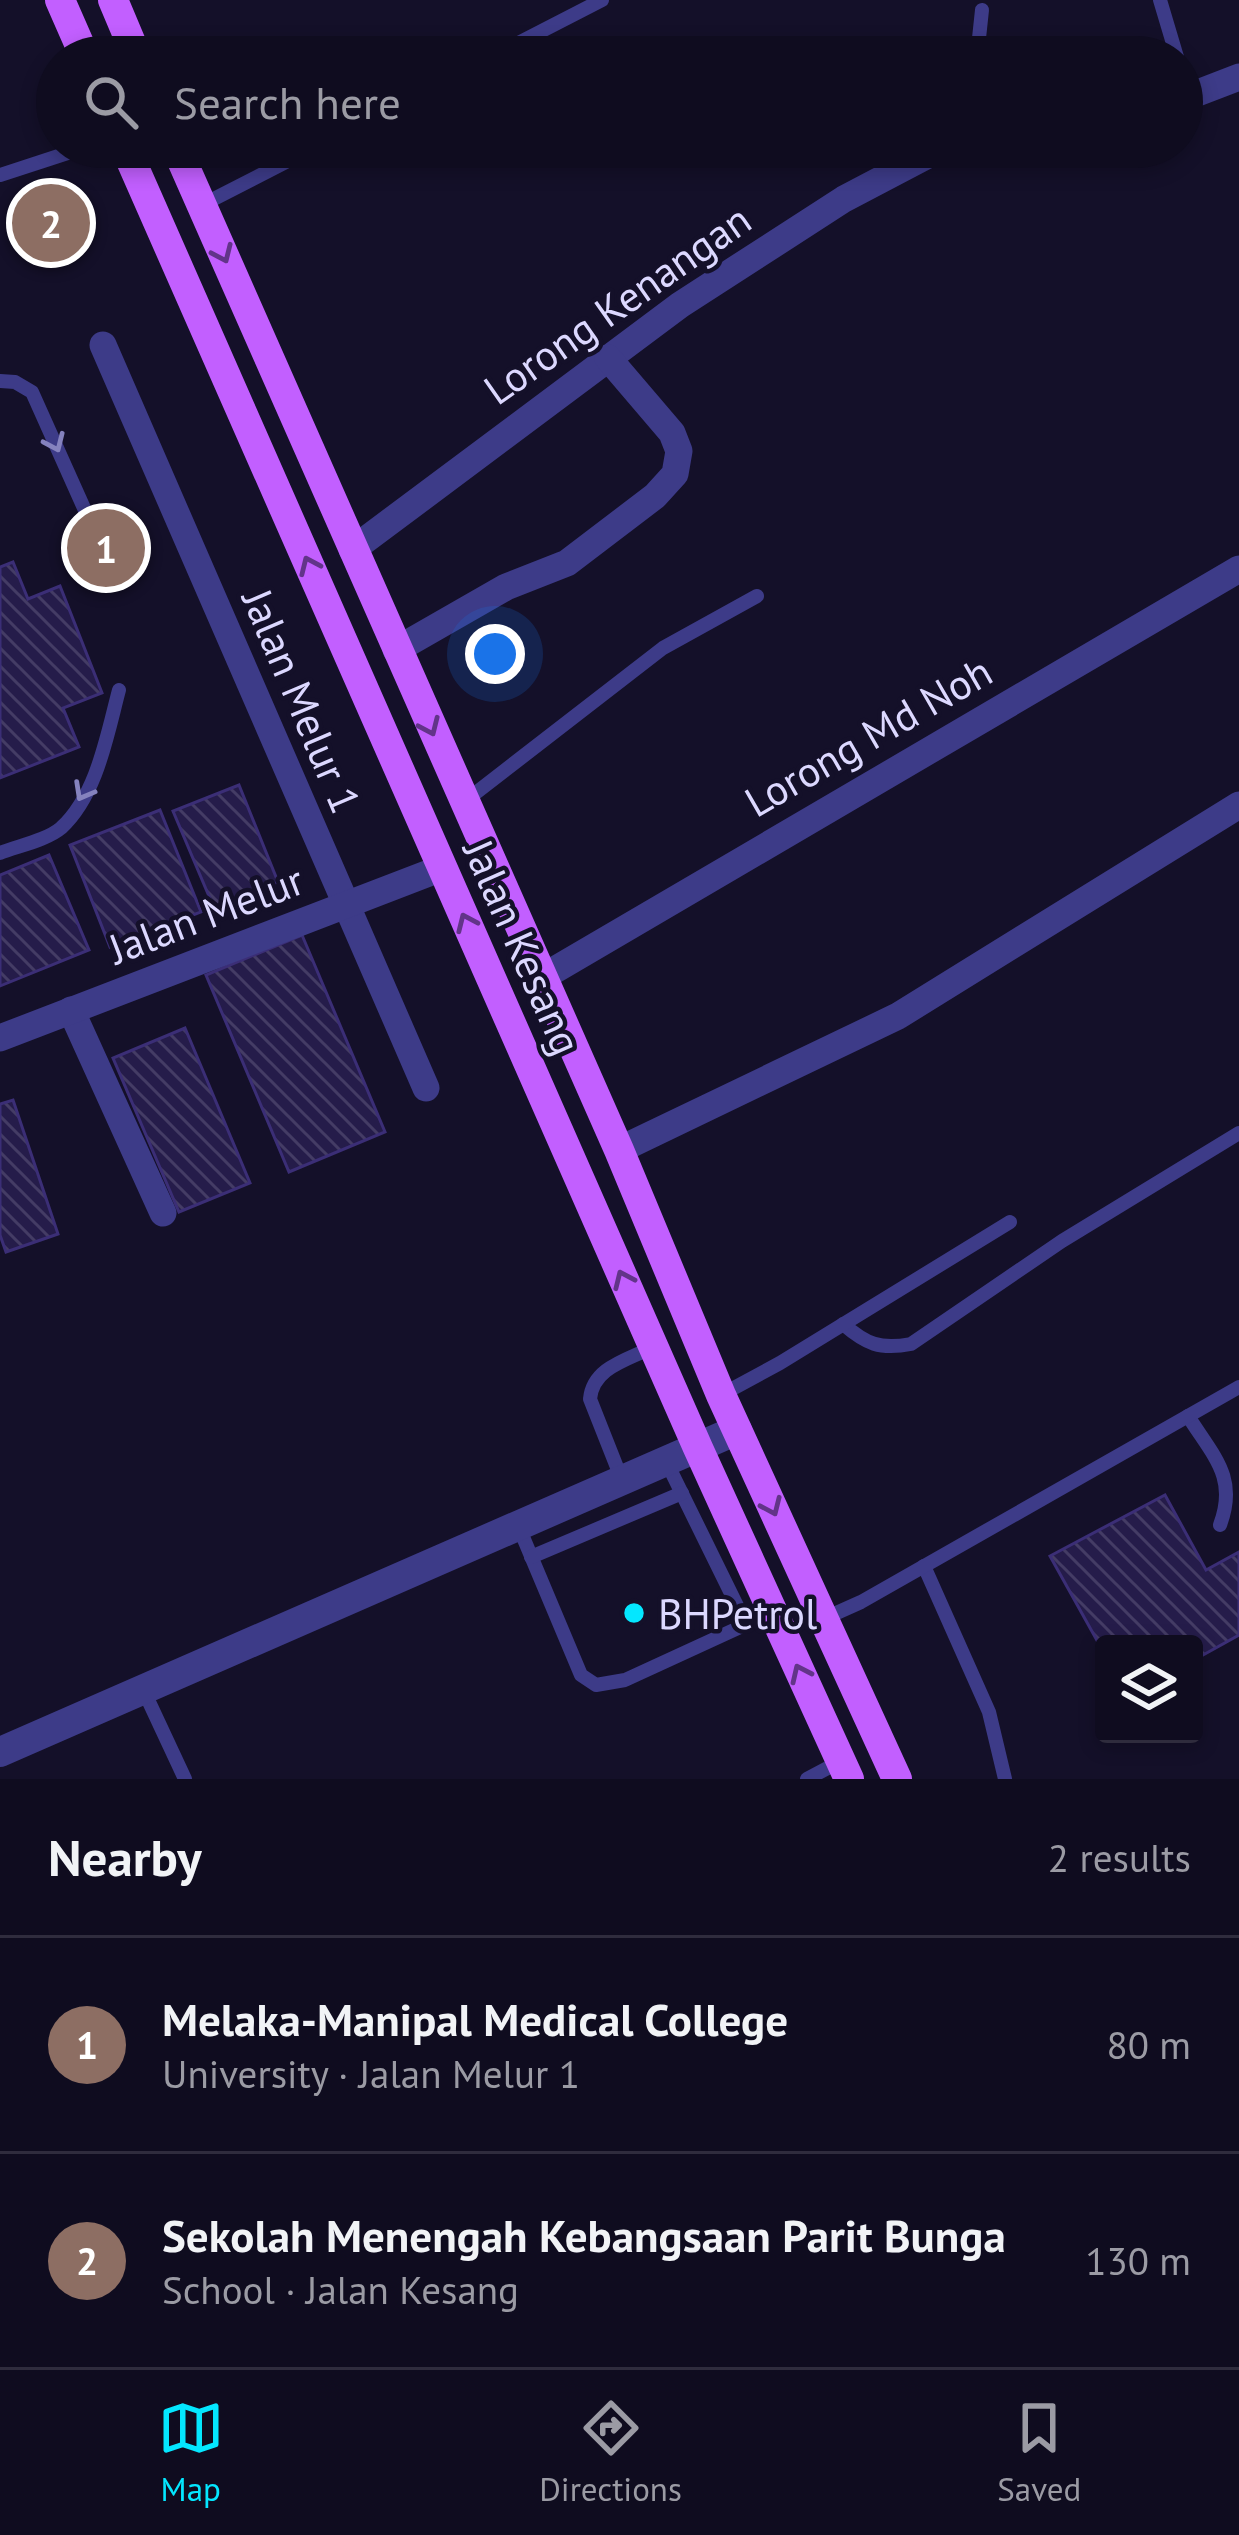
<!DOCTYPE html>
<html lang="en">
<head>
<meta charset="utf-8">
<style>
  body { margin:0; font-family:"PT Sans",sans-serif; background:#1d1a2c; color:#f1f3f6 }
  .controls { position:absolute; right:36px; bottom:36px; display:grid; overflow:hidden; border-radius:12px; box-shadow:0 6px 18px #0003 }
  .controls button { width:108px; height:108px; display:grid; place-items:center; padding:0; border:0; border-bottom:3px solid #2f2c3d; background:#0f0c1f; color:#f1f3f6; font:60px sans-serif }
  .you { position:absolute; left:495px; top:654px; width:42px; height:42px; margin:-30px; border:9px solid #fff; border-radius:50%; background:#1a73e8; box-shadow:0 0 0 18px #1a73e833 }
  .badge { display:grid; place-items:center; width:78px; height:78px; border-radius:50%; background:#04e7ff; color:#fff; font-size:39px; font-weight:700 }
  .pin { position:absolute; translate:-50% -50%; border:6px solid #fff; box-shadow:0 3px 12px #0006 }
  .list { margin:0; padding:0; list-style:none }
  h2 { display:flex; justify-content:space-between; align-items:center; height:156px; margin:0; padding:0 48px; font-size:51px }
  h2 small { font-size:39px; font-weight:400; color:#9b9ba4 }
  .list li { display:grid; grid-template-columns:78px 1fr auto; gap:36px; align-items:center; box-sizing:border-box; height:216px; padding:0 48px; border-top:3px solid #2f2c3d }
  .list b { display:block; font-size:45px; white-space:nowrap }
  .list p { margin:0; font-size:39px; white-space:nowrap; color:#9b9ba4 }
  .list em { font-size:39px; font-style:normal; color:#9b9ba4 }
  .icon { flex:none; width:66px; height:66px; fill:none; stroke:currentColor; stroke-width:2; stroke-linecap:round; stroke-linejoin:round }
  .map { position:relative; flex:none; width:1239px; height:1779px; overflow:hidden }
  .search { position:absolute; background:#0f0c1f; box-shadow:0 6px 18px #0003; left:36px; right:36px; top:36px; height:132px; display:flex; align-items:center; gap:30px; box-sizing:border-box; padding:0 42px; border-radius:66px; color:#9b9ba4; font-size:45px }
  .sheet { height:588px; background:#0f0c1f }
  nav { display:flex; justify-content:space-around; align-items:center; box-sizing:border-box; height:168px; border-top:3px solid #2f2c3d; background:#0f0c1f; font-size:33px; color:#9b9ba4 }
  nav a { display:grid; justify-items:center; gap:6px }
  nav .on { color:#04e7ff }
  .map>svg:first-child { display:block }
  .building { fill:url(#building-back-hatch); stroke:#3b2e76; stroke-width:3 }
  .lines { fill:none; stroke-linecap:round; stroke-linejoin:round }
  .service { stroke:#3d3b88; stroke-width:14 }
  .minor { stroke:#3d3b88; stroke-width:27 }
  .tertiary { stroke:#3d3b88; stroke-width:30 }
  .primary { stroke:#c25fff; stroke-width:30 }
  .oneway { stroke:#623489 }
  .oneway2 { stroke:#8582be }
  .poi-dot { fill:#04e7ff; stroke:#141029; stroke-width:4.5 }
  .labels { text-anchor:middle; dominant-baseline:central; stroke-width:9; stroke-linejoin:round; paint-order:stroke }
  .street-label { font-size:42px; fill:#dcd8ff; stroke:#141029 }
  .poi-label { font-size:42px; fill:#dcd8ff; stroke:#141029; text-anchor:start }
</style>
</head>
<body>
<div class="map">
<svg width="1239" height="1779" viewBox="0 0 1239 1779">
  <defs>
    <pattern id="building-back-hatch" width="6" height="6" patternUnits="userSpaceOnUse" patternTransform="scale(3)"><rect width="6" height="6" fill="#251c4a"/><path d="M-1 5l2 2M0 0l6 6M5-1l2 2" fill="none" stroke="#443c65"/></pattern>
  </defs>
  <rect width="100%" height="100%" fill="#141029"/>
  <g class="building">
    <path d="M13,562L28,599L60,586L102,693L63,708L79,747L0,778V567Z"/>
    <path d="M239,785L278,882L214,908L173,811Z"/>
    <path d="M160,810L201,912L110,947L70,845Z"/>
    <path d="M49,855L89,950L0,986V875Z"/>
    <path d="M302,935L385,1132L289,1172L206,975Z"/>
    <path d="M185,1028L250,1183L179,1212L113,1058Z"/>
    <path d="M13,1100L58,1234L6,1252L0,1235V1104Z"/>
    <path d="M1165,1495L1206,1570L1239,1552V1635L1194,1660V1644H1104V1653L1050,1556Z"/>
  </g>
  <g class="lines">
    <g class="service">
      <path d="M1160,0L1177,57"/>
      <path d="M491,57L602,0"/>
      <path d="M977,57L982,10"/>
      <path d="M0,175L86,147"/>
      <path d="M202,205L315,147"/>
      <path d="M0,381L15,382L32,392L92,526"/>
      <path d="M464,802L663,648L757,596"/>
      <path d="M0,853C18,846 47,840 61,828C97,795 107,735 119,690"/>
      <path d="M843,1324C866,1344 880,1350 911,1344L1062,1241L1239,1133"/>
      <path d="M721,1395L780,1363L1010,1222"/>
      <path d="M1188,1416C1213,1456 1238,1477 1220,1525"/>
      <path d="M666,1461L746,1624"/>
      <path d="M622,1480L590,1399C593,1367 628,1360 653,1347"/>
      <path d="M518,1525L581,1675L596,1685L625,1680L773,1612"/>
      <path d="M531,1557L682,1493"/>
      <path d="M924,1566L989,1712L1005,1779"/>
      <path d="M823,1619L861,1602L1239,1387"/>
      <path d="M143,1689L185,1779"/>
      <path d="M807,1779L839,1762"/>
    </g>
    <g class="minor">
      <path d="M1182,99L1239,77"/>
      <path d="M103,345L426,1088"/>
      <path d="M352,550L680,305L844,199L943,147"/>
      <path d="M396,650L506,587L567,563L655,496L675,474L679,451L672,433L608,358"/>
      <path d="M541,978L1239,569"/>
      <path d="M71,1010L163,1213"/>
      <path d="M0,1038L442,868"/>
      <path d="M619,1150L898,1016L1239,805"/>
    </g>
    <path class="tertiary" d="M0,1752L737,1430"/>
    <g class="primary">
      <path d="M60,0L85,57"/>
      <path d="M113,0L137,57"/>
      <path d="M125,147L698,1448L849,1779"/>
      <path d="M176,147L619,1150L721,1395L897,1779"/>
    </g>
  </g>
  <defs><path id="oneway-chevron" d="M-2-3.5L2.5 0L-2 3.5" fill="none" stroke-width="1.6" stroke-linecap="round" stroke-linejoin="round" transform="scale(3)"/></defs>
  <g class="oneway">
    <use href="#oneway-chevron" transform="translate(223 254) rotate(66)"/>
    <use href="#oneway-chevron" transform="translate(309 565) rotate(-114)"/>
    <use href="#oneway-chevron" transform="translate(430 727) rotate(66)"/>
    <use href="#oneway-chevron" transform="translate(466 922) rotate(-114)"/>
    <use href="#oneway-chevron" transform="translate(623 1279) rotate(-114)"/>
    <use href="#oneway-chevron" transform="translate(772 1507) rotate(66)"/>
    <use href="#oneway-chevron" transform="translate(800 1673) rotate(-115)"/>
  </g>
  <g class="oneway2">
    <use href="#oneway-chevron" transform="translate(55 443) rotate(66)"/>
    <use href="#oneway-chevron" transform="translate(83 792) rotate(119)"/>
  </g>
  <circle class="poi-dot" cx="634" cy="1613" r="12"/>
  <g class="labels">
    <g class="street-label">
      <text transform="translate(617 304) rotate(-35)">Lorong Kenangan</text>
      <text transform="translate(302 701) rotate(67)">Jalan Melur 1</text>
      <text transform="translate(868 736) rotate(-30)">Lorong Md Noh</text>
      <text transform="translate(206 914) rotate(-21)">Jalan Melur</text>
      <text transform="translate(523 947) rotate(66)">Jalan Kesang</text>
    </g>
    <g class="poi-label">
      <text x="658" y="1613">BHPetrol</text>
    </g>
  </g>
</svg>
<div class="controls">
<button><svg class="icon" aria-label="layers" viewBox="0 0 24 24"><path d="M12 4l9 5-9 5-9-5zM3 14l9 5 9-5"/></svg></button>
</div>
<div class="you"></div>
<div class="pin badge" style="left:106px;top:548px;background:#8d6e63">1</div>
<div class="pin badge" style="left:51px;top:223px;background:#8d6e63">2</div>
<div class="search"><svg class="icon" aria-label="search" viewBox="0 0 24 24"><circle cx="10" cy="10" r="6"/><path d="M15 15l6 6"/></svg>Search here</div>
</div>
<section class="sheet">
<h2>Nearby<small>2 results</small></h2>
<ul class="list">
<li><span class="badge" style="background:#8d6e63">1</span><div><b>Melaka-Manipal Medical College</b><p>University · Jalan Melur 1</p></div><em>80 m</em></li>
<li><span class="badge" style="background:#8d6e63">2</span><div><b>Sekolah Menengah Kebangsaan Parit Bunga</b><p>School · Jalan Kesang</p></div><em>130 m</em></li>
</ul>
</section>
<nav>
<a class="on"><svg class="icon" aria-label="map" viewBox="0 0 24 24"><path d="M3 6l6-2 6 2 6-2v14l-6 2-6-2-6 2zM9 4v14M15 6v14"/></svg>Map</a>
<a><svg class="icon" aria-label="directions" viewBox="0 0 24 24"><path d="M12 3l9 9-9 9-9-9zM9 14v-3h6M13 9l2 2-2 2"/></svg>Directions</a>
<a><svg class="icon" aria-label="saved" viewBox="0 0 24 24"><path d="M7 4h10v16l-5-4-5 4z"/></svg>Saved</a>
</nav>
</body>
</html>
